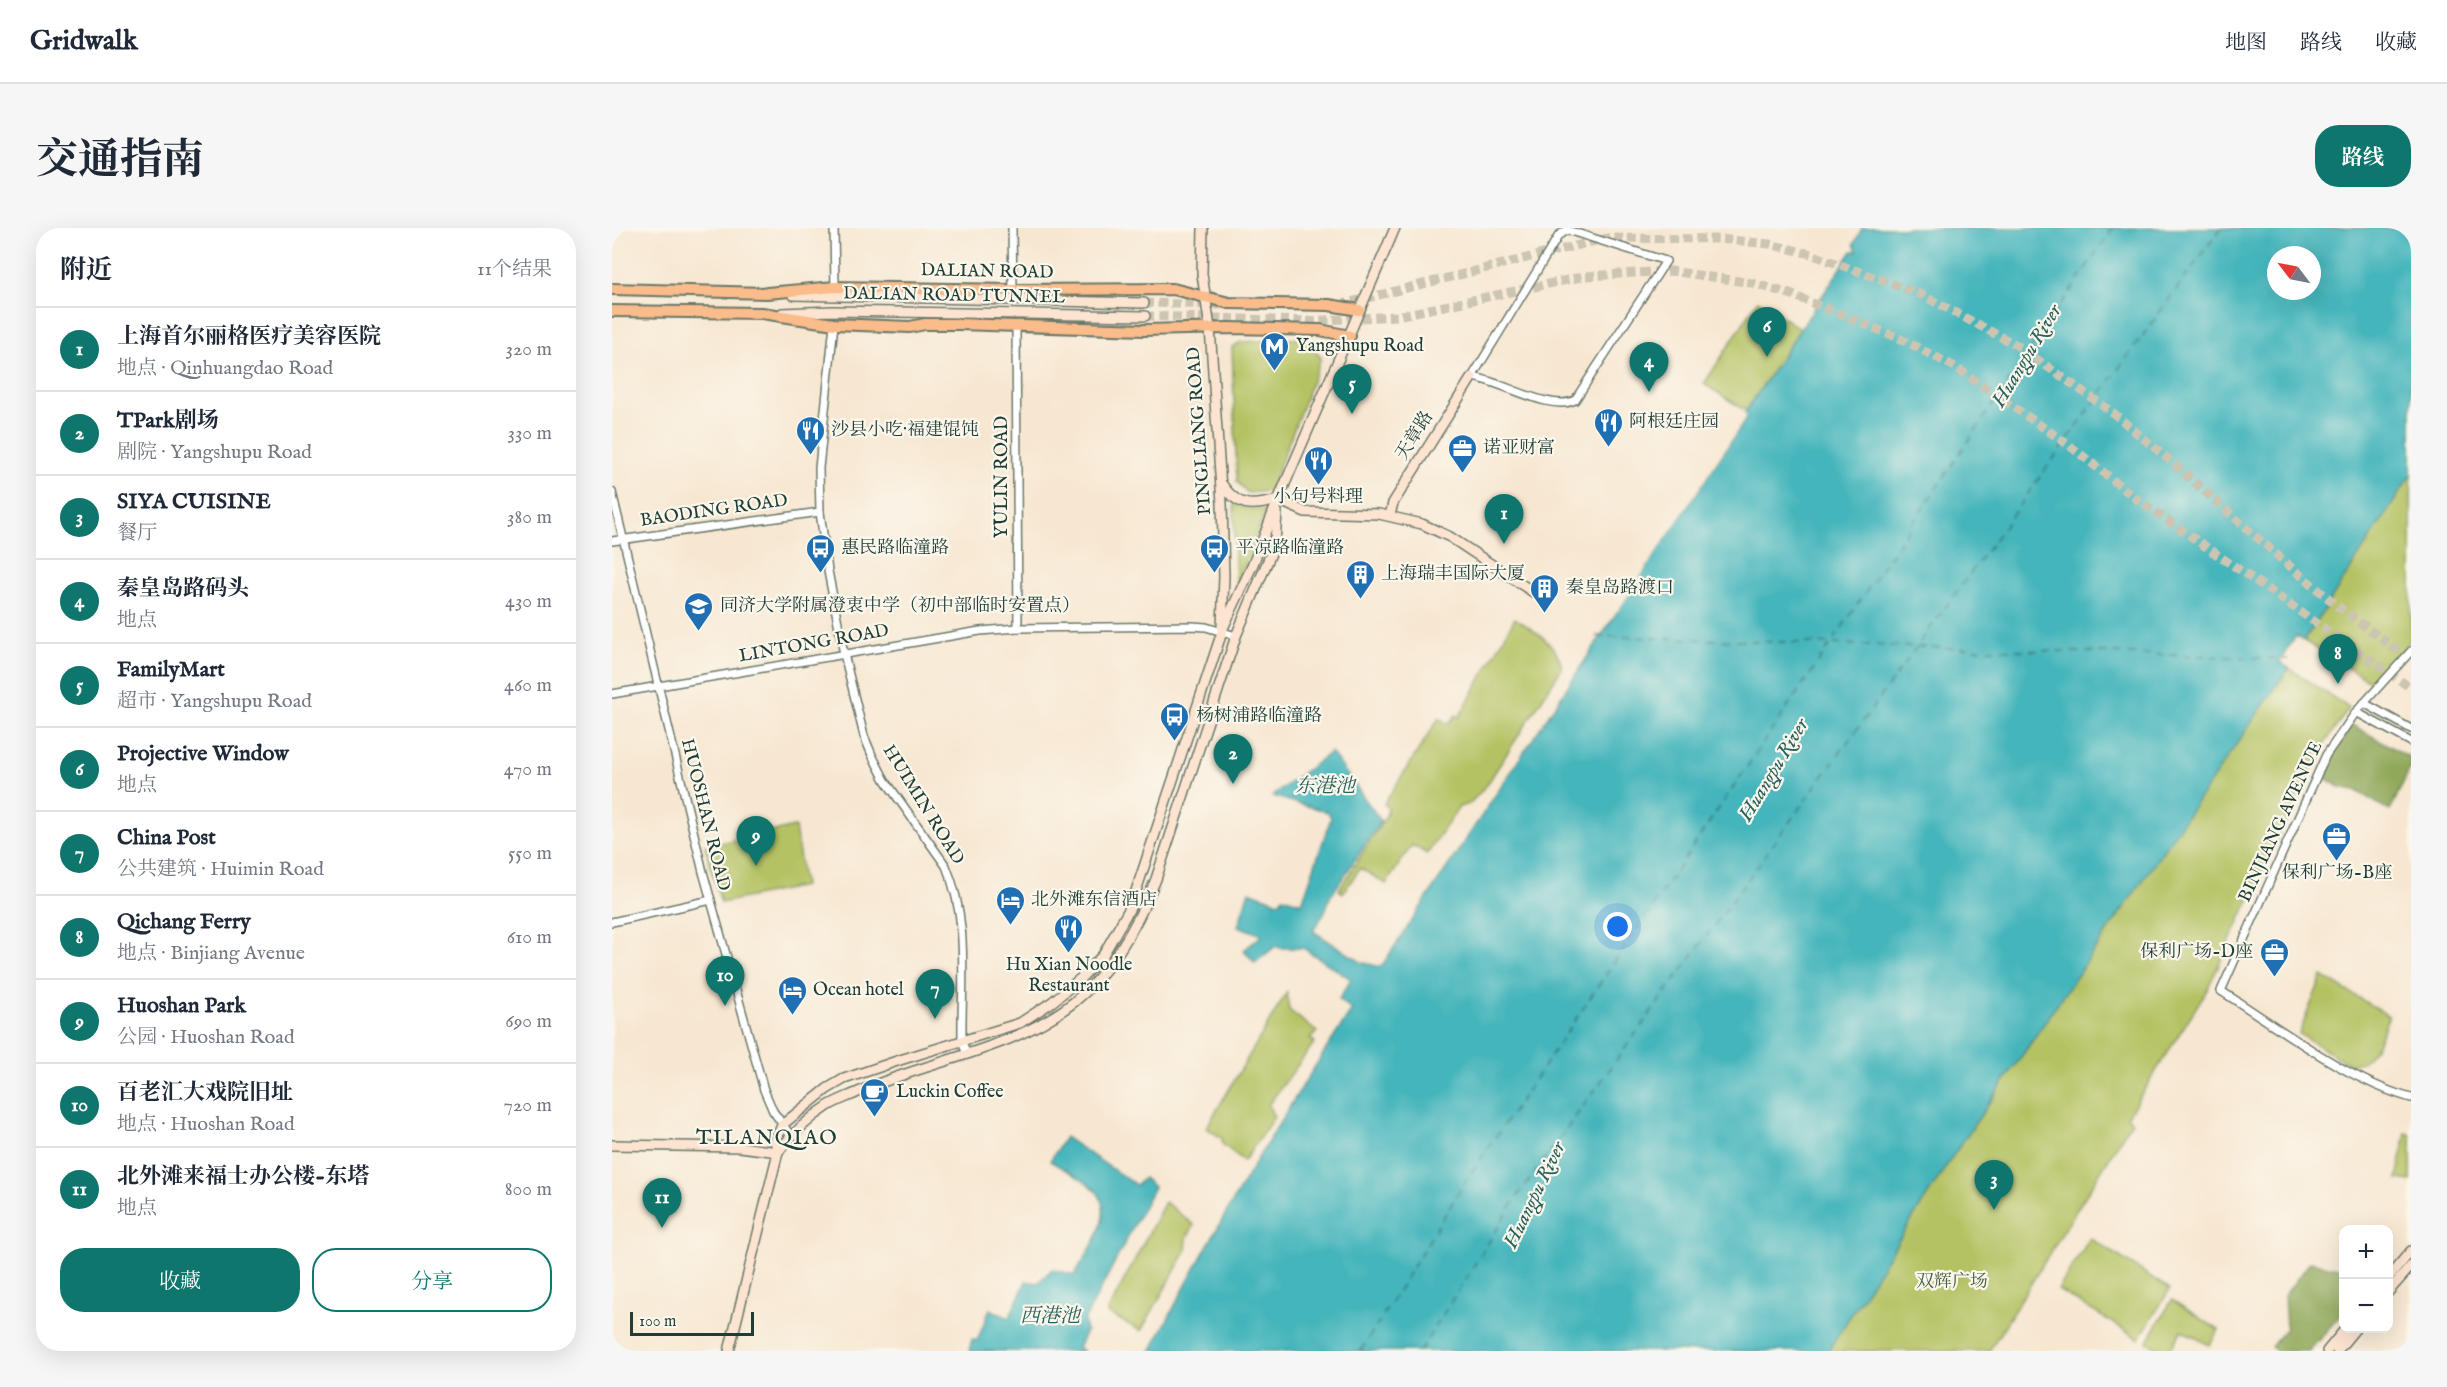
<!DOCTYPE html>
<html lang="zh">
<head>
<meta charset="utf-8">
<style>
  body { margin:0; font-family:"IM FELL English","Noto Serif SC",serif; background:#f6f6f7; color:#1f2937 }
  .controls { position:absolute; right:18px; bottom:18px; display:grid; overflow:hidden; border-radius:12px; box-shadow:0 6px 24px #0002 }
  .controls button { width:54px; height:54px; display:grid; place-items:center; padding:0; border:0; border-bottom:2px solid #e0e1e3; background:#fff; color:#1f2937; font:30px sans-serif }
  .compass { position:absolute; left:1655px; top:18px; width:54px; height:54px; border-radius:50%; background:#fff; box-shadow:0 6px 24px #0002; rotate:302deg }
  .scale { position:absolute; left:18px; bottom:15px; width:124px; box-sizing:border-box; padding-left:6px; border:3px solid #1f3d34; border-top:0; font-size:16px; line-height:21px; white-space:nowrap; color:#1f3d34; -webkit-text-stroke:4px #fbf7ec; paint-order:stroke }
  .you { position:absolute; left:1006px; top:699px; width:21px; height:21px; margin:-15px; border:4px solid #fff; border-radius:50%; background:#1a73e8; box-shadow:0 0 0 9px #1a73e833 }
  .badge { display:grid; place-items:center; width:39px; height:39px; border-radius:50%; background:#0f766e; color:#fff; font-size:20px; font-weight:700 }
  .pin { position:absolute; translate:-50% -50px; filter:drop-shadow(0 2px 3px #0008) }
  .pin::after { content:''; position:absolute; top:32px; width:21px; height:18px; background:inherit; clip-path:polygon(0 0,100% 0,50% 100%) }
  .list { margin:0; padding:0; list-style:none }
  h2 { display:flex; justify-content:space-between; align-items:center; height:78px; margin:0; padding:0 24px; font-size:26px }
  h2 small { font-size:20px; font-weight:400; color:#747a83 }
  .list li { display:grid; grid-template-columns:39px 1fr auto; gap:18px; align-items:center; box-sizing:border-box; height:84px; padding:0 24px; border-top:2px solid #e0e1e3 }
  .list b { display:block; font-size:22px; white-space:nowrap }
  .list p { margin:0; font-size:20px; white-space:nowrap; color:#747a83 }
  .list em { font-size:20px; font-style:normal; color:#747a83 }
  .actions { display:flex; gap:12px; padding:18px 24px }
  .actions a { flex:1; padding:14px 0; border:2px solid #0f766e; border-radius:24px; text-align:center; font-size:21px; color:#0f766e }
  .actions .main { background:#0f766e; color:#fff }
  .map { position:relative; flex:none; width:1799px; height:1123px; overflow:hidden; border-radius:24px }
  header { display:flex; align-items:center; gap:36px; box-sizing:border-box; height:84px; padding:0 30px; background:#fff; border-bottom:2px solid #e0e1e3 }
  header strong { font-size:28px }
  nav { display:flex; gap:33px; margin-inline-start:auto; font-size:21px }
  .intro { display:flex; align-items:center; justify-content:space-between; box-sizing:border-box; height:144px; padding:0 36px }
  h1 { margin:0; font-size:42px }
  .button { padding:15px 27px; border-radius:24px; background:#0f766e; color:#fff; font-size:21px; font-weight:700 }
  main { display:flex; gap:36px; padding:0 36px }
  aside { flex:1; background:#fff; border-radius:24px; box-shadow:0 6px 24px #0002 }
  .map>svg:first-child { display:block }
  .green { fill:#b5c264; stroke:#6a804c; stroke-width:1.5 }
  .forest { fill:#90a85a; stroke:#587247; stroke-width:1.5 }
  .water { fill:#45b5bc; stroke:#327978; stroke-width:1.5; fill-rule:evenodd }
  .pier { fill:#f7e7d1 }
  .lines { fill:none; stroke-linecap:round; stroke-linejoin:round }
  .ferry { stroke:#2a615d; stroke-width:1.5; stroke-dasharray:8 6; stroke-linecap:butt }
  .secondary-tunnel { stroke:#ccc5b2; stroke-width:9; stroke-dasharray:9 4.5; stroke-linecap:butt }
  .street-casing { stroke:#6b786b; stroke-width:10 }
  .secondary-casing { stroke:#6b786b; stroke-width:12 }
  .primary-casing { stroke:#6b786b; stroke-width:14 }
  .street { stroke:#fff; stroke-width:7 }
  .secondary { stroke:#fde4d0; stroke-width:9 }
  .primary { stroke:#f9bc8a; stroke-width:10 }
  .labels { text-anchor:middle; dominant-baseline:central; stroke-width:4.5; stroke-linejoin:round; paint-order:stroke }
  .street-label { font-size:18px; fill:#1f3d34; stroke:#fbf7ec }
  .poi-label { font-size:18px; fill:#1f3d34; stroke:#fbf7ec; text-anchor:start }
  .park-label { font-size:18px; fill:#445e40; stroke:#fbf7ec }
  .water-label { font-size:20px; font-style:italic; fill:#2a615d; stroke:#fbf7ec }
  .quarter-label { font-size:21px; letter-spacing:1.5px; fill:#1f3d34; stroke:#fbf7ec }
</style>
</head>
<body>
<header>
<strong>Gridwalk</strong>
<nav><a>地图</a><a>路线</a><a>收藏</a></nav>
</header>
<div class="intro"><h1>交通指南</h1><a class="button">路线</a></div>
<main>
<aside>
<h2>附近<small>11个结果</small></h2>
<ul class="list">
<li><span class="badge">1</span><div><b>上海首尔丽格医疗美容医院</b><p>地点 · Qinhuangdao Road</p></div><em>320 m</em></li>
<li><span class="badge">2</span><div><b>TPark剧场</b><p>剧院 · Yangshupu Road</p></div><em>330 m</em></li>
<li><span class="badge">3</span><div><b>SIYA CUISINE</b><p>餐厅</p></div><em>380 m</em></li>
<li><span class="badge">4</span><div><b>秦皇岛路码头</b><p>地点</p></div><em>430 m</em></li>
<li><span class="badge">5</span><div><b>FamilyMart</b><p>超市 · Yangshupu Road</p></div><em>460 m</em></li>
<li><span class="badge">6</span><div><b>Projective Window</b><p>地点</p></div><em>470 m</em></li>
<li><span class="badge">7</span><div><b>China Post</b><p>公共建筑 · Huimin Road</p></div><em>550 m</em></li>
<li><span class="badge">8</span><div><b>Qichang Ferry</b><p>地点 · Binjiang Avenue</p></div><em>610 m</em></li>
<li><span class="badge">9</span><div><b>Huoshan Park</b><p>公园 · Huoshan Road</p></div><em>690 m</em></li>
<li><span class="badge">10</span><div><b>百老汇大戏院旧址</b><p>地点 · Huoshan Road</p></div><em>720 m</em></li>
<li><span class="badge">11</span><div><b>北外滩来福士办公楼-东塔</b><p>地点</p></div><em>800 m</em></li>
</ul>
<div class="actions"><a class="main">收藏</a><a>分享</a></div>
</aside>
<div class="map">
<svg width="1799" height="1123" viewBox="0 0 1799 1123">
  <rect width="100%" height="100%" fill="#fbf7ec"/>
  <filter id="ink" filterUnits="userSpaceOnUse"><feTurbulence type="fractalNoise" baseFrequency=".0167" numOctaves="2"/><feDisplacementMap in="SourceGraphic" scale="12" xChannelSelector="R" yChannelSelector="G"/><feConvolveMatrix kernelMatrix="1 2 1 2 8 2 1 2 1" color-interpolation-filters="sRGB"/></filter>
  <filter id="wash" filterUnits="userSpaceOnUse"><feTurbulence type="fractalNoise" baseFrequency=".008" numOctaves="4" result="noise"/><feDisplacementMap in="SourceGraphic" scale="24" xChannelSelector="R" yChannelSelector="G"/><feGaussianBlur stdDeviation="1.35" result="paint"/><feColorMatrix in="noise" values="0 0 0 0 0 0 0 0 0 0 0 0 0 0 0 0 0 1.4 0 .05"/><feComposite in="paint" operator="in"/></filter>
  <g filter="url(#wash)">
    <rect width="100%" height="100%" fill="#f7e7d1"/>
    <g class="green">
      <path d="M1146,72L1188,101L1134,183L1092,156Z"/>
      <path d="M693,110L709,130L658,263L636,265L625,254L620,119L629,114Z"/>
      <path d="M1799,247V412L1759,454L1692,413Z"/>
      <path d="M622,276L654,283L625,357L623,337Z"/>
      <path d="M903,390C923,404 945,414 950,440L874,558L857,576L847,579L815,626L800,617L774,656L748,640L731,665L727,662L774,588L776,580L772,576L827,490L836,496L844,487L847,489Z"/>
      <path d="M1677,440L1737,480L1705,527L1595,762L1515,889L1520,893L1377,1123H1216L1340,929Z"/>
      <path d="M183,599L192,658L109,675L93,618Z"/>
      <path d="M1710,748L1777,788C1768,807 1761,841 1735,835L1687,806Z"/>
      <path d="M675,764L677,782L705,804L698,811L703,814L656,877L662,889L632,933L610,916V910L594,900Z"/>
      <path d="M1794,905L1799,906V953L1785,951Z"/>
      <path d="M553,974L582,997L575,1010L574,1023L529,1103L495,1085Z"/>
      <path d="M1478,1010L1558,1061L1527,1111L1446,1062Z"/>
      <path d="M1560,1072L1607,1102L1597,1117L1570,1102L1557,1123H1549L1535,1114Z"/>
    </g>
    <g class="forest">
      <path d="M1740,497L1799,530V538L1778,583L1743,562L1727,559L1710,548L1718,531Z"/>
      <path d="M1698,1034L1731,1041V1084L1697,1123H1665L1659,1119L1674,1100L1672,1068Z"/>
    </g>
    <g class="water">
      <path d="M1250,0H1799V247L1692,413L1684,408L1667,434L1677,440L1340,929L1216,1123H539C599,1006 667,891 740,782L727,771L739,751L691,720H667L664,718L643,735L632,722L650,707L626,698L637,663L667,674L671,669L690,675L719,590L716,584L660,568L719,524L769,593L718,669L713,684L701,703L749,734L769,739L1135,189L1132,187L1134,183L1240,23H1245L1242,16ZM1664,27H1700V63H1664Z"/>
      <path d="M453,909L524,957L532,950L542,959L472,1093L474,1103L466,1120L472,1123H357L360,1111L365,1113L378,1081L397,1090L414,1053L426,1055L440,1041L462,1047C475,1026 505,987 484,963C471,950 453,942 438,933Z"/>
    </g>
    <path class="pier" d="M1129,185L1135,188L1006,383L1003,382L1131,190Z"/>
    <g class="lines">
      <g class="ferry">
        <path d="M984,408L1676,431"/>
        <path d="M749,1123L851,957L1501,0"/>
        <path d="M808,1123L905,969L1609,0"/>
      </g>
    </g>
  </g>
  <g filter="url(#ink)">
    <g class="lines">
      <g class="secondary-tunnel">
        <path d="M532,75L614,77"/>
        <path d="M727,77L995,10L1108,11L1157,16L1199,26L1310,67L1406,118L1500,184L1555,230L1674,335L1732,383L1799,432"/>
        <path d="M533,88L695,93L785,88L974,48L1059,43L1140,55L1178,66L1287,110L1343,139L1457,217L1526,272L1799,460"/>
      </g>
      <defs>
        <g id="street">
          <path d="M222,0L223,59"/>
          <path d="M400,0L401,62"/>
          <path d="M955,2L1054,33L963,172C938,185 888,152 860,149L947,7Z"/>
          <path d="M222,96L207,240L208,284L216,343L232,426L252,508L260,527L273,552L334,638C358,694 349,755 350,814L355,826"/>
          <path d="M404,98L406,400"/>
          <path d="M0,264L91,644L152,862L161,883L179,908"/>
          <path d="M0,313L208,284"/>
          <path d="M1799,423L1744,484L1714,527L1609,763C1665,798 1736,853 1799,870"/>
          <path d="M0,466L368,403L406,400L580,398L594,399L624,408"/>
          <path d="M1752,475L1799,501"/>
          <path d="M1744,484L1799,514"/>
          <path d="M0,694L99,672"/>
        </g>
        <g id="secondary">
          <path d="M591,0L590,46L598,100L610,275L612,348L610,398"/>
          <path d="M181,67L532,75"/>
          <path d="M170,85L220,83L533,88"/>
          <path d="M609,255C626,280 639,279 666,272"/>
          <path d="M666,272L693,284L767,286L810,296L838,309L921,364"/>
          <path d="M778,287L781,275L860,149"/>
          <path d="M0,917L128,919L166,924"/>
          <path d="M166,924L163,914L170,897L215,861L232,851L288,832L408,795L440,774L469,750L491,727L519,678L612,398L641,336L666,272L783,0"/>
          <path d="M1776,1050L1799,1023"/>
          <path d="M1776,1064L1799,1038"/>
          <path d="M117,1123L166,924C180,906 196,891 216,878C224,873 235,869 244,865C315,832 399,824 462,774C500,743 526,696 544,651L624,408L663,316L665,283"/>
          <path d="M1715,1123L1734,1100"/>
          <path d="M1725,1123L1744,1100"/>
        </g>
        <g id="primary">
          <path d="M0,61L155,65L223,59L401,62L561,61L617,75L717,77L747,82"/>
          <path d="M0,83L150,85L222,96L298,99L313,96H347L532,102L617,100L708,102L738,108"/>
        </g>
      </defs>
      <use href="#street" class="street-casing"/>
      <use href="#secondary" class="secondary-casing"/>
      <use href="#primary" class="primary-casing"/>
      <use href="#street" class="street"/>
      <use href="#secondary" class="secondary"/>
      <use href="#primary" class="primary"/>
    </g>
  </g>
  <defs>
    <symbol id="metro-pin" viewBox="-11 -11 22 30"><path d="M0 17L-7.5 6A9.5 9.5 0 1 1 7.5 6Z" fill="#1f6fb2" stroke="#fbf7ec"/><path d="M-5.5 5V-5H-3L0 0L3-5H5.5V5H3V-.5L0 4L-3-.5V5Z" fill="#fff"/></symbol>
    <symbol id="restaurant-pin" viewBox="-11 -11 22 30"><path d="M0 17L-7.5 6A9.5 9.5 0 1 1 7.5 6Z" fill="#1f6fb2" stroke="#fbf7ec"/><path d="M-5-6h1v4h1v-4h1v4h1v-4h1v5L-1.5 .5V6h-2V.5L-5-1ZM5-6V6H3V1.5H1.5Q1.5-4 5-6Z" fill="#fff"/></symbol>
    <symbol id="office-pin" viewBox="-11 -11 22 30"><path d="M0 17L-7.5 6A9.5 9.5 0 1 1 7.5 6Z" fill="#1f6fb2" stroke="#fbf7ec"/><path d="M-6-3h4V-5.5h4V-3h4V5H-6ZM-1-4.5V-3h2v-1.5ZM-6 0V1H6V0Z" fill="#fff"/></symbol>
    <symbol id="bus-pin" viewBox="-11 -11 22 30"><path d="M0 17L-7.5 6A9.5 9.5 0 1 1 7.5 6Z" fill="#1f6fb2" stroke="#fbf7ec"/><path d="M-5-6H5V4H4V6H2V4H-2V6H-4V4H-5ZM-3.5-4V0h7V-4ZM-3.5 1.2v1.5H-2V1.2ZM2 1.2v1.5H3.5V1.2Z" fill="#fff"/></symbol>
    <symbol id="building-pin" viewBox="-11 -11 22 30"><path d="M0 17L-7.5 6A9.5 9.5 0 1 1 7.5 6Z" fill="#1f6fb2" stroke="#fbf7ec"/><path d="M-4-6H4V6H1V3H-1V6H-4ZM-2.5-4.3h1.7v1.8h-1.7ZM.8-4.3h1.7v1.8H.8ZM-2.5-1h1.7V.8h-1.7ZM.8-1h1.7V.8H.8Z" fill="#fff"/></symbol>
    <symbol id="school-pin" viewBox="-11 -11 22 30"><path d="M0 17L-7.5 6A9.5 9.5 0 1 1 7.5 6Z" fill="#1f6fb2" stroke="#fbf7ec"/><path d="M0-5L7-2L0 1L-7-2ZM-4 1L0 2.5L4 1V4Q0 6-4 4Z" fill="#fff"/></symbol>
    <symbol id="hotel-pin" viewBox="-11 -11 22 30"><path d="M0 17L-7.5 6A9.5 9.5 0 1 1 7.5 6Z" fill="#1f6fb2" stroke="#fbf7ec"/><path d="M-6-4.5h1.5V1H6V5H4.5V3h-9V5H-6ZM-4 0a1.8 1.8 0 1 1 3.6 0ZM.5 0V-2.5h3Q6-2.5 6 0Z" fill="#fff"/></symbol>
    <symbol id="cafe-pin" viewBox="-11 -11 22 30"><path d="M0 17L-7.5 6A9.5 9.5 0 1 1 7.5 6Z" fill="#1f6fb2" stroke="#fbf7ec"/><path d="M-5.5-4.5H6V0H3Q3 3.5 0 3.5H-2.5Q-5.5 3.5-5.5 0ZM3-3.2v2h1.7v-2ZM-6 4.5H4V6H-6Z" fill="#fff"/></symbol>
  </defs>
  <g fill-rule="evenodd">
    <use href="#metro-pin" x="646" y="102" width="33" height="45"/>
    <use href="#restaurant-pin" x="980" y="178" width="33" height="45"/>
    <use href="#restaurant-pin" x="182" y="186" width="33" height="45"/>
    <use href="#office-pin" x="834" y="204" width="33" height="45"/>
    <use href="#restaurant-pin" x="690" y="216" width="33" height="45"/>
    <use href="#bus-pin" x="192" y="304" width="33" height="45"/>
    <use href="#bus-pin" x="586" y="304" width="33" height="45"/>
    <use href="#building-pin" x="732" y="330" width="33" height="45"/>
    <use href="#building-pin" x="916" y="344" width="33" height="45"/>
    <use href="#school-pin" x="70" y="362" width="33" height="45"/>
    <use href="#bus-pin" x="546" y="472" width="33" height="45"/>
    <use href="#office-pin" x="1708" y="592" width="33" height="45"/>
    <use href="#hotel-pin" x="382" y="656" width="33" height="45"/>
    <use href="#restaurant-pin" x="440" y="684" width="33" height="45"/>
    <use href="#office-pin" x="1646" y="708" width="33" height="45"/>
    <use href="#hotel-pin" x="164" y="746" width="33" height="45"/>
    <use href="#cafe-pin" x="246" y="848" width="33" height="45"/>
  </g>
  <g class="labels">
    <g class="street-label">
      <text transform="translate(375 44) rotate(1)">DALIAN ROAD</text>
      <text transform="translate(342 68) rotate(1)">DALIAN ROAD TUNNEL</text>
      <text transform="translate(588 203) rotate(-94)">PINGLIANG ROAD</text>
      <text transform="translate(803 208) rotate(-58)">天章路</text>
      <text transform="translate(390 249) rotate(-90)">YULIN ROAD</text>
      <text transform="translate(102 283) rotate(-8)">BAODING ROAD</text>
      <text transform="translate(202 416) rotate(-10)">LINTONG ROAD</text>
      <text transform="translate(311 577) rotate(58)">HUIMIN ROAD</text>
      <text transform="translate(93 587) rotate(76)">HUOSHAN ROAD</text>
      <text transform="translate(1669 594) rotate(-65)">BINJIANG AVENUE</text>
    </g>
    <g class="poi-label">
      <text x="684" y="118">Yangshupu Road</text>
      <text x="1017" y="194">阿根廷庄园</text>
      <text x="219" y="202">沙县小吃·福建馄饨</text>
      <text x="871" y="220">诺亚财富</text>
      <text x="706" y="269" text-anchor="middle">小句号料理</text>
      <text x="229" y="320">惠民路临潼路</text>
      <text x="624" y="320">平凉路临潼路</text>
      <text x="769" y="346">上海瑞丰国际大厦</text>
      <text x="954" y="360">秦皇岛路渡口</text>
      <text x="108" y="378">同济大学附属澄衷中学（初中部临时安置点）</text>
      <text x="584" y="488">杨树浦路临潼路</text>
      <text x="1725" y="645" text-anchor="middle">保利广场-B座</text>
      <text x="419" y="672">北外滩东信酒店</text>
      <text x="1641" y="724" text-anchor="end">保利广场-D座</text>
      <text x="457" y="737" text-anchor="middle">Hu Xian Noodle<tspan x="457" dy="21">Restaurant</tspan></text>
      <text x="201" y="762">Ocean hotel</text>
      <text x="284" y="864">Luckin Coffee</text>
    </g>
    <g class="park-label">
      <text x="1340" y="1054">双辉广场</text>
    </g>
    <g class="water-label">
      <text transform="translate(1415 128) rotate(-59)">Huangpu River</text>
      <text transform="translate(1162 542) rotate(-59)">Huangpu River</text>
      <text x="713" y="558">东港池</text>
      <text transform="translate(923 967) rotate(-64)">Huangpu River</text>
      <text x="438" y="1088">西港池</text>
    </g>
    <g class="quarter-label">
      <text x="155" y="910">TILANQIAO</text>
    </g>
  </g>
</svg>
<div class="controls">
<button>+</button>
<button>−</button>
</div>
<svg class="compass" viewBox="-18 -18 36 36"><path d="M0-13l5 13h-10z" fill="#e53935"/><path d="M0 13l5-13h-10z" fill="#747a83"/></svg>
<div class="scale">100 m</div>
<div class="you"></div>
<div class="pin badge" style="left:892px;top:316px">1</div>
<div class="pin badge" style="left:621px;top:556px">2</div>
<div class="pin badge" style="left:1382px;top:982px">3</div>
<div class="pin badge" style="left:1037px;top:164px">4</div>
<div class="pin badge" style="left:740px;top:186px">5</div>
<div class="pin badge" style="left:1155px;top:129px">6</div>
<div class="pin badge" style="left:323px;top:791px">7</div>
<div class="pin badge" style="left:1726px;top:456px">8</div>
<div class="pin badge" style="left:144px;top:638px">9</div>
<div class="pin badge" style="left:113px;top:778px">10</div>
<div class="pin badge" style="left:50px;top:1000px">11</div>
</div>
</main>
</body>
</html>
